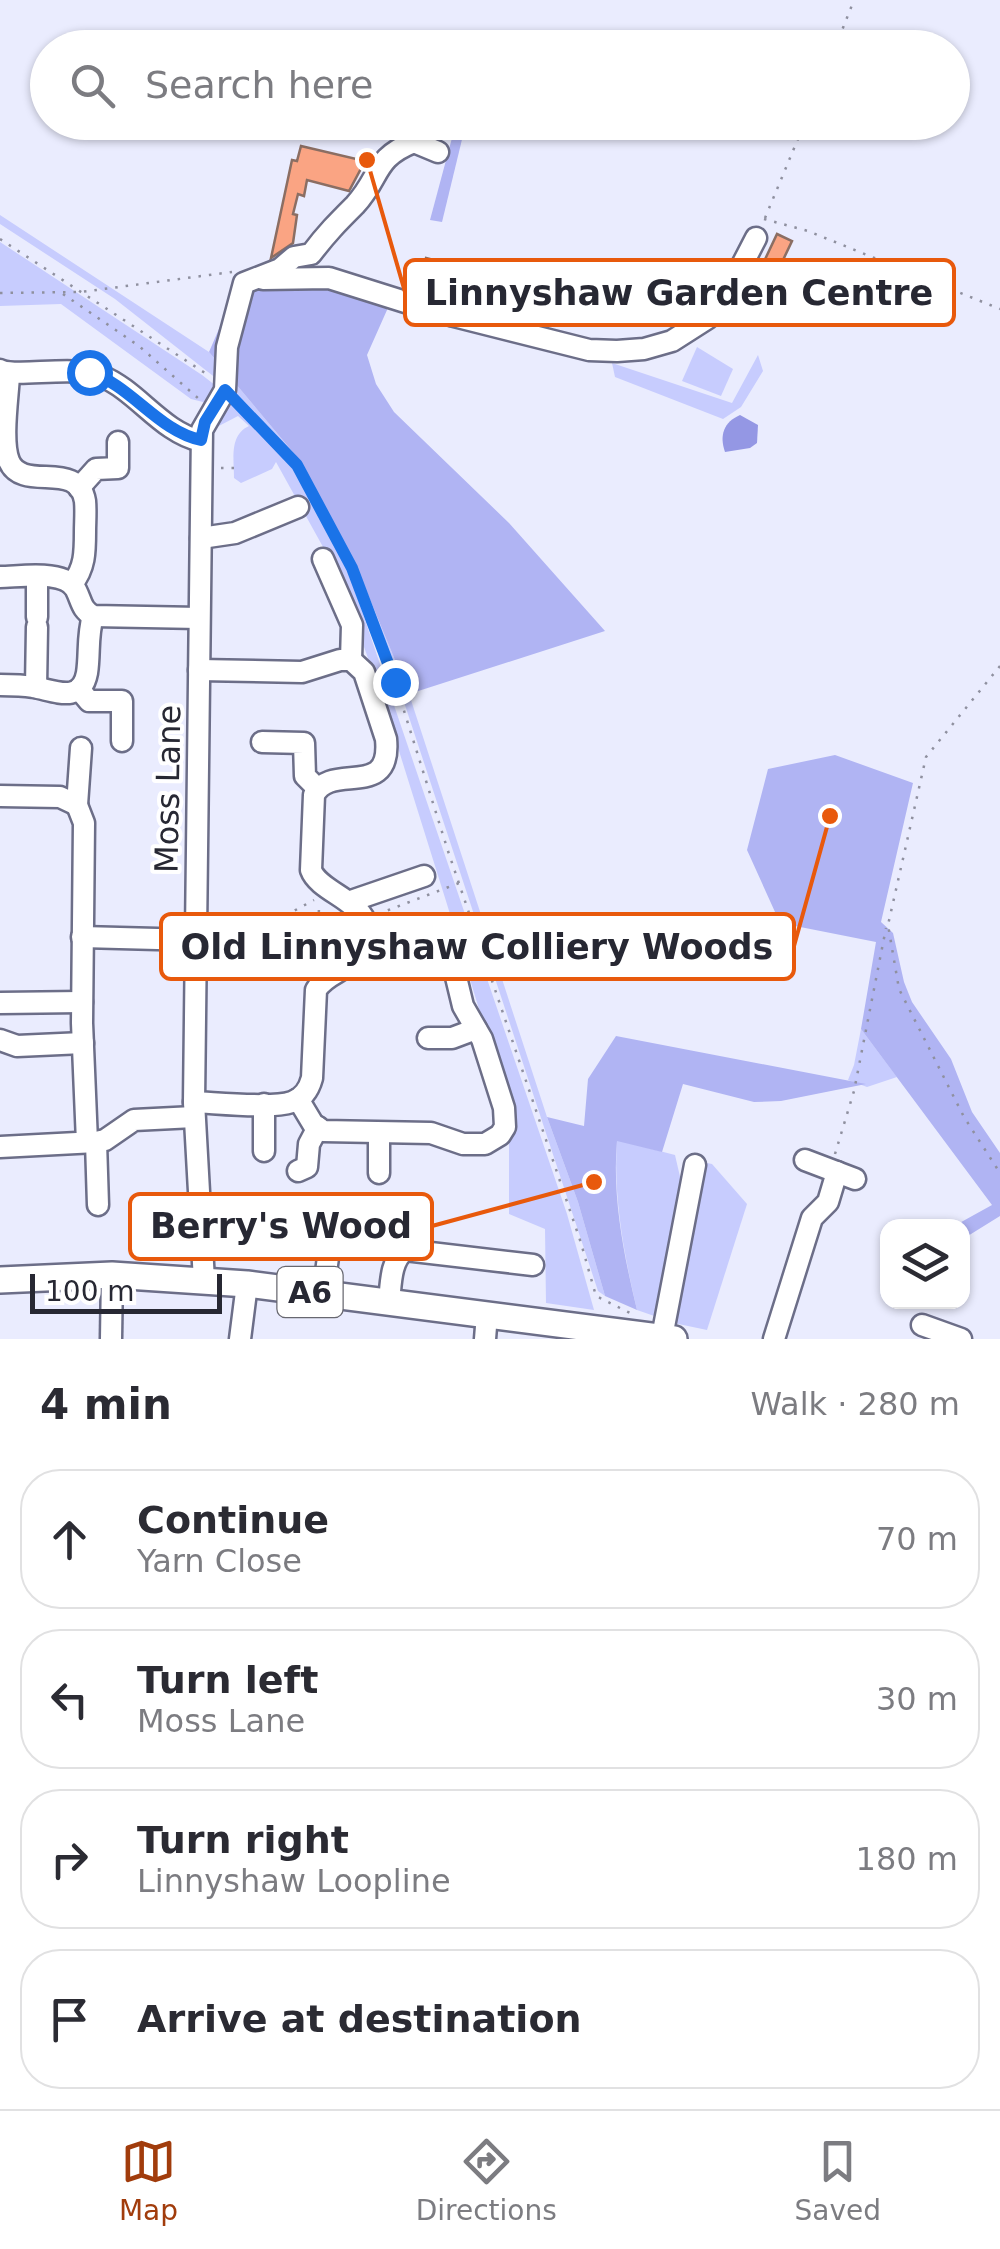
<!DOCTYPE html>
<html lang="en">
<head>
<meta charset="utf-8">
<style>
  body { margin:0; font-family:"DejaVu Sans",sans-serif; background:#f2f2f3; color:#2b2b33 }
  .controls { position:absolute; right:30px; bottom:30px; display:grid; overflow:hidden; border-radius:20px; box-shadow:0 2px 8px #0004 }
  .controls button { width:90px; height:90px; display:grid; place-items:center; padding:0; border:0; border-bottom:2px solid #e1e1e2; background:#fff; color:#2b2b33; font:50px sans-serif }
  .scale { position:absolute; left:30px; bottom:25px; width:192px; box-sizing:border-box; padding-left:10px; border:5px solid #272833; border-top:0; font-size:28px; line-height:35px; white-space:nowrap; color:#272833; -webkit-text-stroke:8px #fff; paint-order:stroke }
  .stop { position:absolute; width:30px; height:30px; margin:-22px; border:8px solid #1a73e8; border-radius:50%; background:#fff }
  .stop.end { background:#1a73e8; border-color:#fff; box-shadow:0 2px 10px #0008 }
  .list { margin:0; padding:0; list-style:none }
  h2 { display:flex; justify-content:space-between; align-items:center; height:130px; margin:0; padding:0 40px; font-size:42px }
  h2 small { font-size:32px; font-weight:400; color:#7c7c81 }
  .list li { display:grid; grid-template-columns:65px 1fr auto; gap:30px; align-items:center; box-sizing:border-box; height:140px; margin:0 20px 20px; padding:0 20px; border:2px solid #e1e1e2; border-radius:40px }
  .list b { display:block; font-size:38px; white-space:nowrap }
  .list p { margin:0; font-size:32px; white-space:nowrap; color:#7c7c81 }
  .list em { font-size:32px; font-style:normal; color:#7c7c81 }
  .icon { flex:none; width:55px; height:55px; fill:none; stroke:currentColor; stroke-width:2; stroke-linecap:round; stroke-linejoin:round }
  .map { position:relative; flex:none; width:1000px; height:1339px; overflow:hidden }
  .search { position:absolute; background:#fff; box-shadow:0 2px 8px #0004; left:30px; right:30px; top:30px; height:110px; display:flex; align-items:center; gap:25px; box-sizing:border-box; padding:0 35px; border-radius:55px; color:#7c7c81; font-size:38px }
  .sheet { height:770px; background:#fff }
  nav { display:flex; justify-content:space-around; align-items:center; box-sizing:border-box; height:140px; border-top:2px solid #e1e1e2; background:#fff; font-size:28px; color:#7c7c81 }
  nav a { display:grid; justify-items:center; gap:5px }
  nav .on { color:#a13c0c }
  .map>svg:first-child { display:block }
  .green { fill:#c7ccfe }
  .forest { fill:#b0b4f3 }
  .water { fill:#9497e4 }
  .building { fill:#faa483; stroke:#8b6e63; stroke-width:2.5 }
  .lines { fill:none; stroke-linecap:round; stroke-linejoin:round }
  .minor-casing { stroke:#6c6e88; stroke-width:25 }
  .major-casing { stroke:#6c6e88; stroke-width:30 }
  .path { stroke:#8f909f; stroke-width:2.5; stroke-dasharray:2.5 8; stroke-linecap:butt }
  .minor { stroke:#fff; stroke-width:20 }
  .major { stroke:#fff; stroke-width:25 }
  .route { stroke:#1a73e8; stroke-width:12 }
  .labels { text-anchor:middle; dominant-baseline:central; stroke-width:8; stroke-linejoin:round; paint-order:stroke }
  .shield { fill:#fff; stroke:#686870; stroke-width:2.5 }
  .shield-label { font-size:30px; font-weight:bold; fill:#272833 }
  .street-label { font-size:32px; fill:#272833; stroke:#fff }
  .leader { fill:none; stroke:#e8590c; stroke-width:4 }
  .callout-dot { fill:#e8590c; stroke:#fff; stroke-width:4 }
  .callout { fill:#fff; stroke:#e8590c; stroke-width:4 }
  .callout-label { font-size:35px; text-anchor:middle; font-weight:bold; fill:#272833 }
</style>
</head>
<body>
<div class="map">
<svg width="1000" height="1339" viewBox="0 0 1000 1339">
  <rect width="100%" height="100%" fill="#eaecfe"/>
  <g class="green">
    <path d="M0,215L209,352L302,463L357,568L409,694L547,1117L578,1202L605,1296L598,1291L402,696L354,568L299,465L231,390L115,299L0,224Z"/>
    <path d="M0,242L202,375L220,389L211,404L191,399L61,304L0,306Z"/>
    <path d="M697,347L733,369L721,396L682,381Z"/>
    <path d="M758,355L763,371L741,407L723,419L615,377L612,363L732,403Z"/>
    <path d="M228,399L294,467L348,570L567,1214L594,1310L546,1303L545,1229L509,1214V1107L446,901L384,703L338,574L276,462L272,469L241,483L234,478C234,459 229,435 249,426L238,416L215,428L216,420Z"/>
    <path d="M861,1029L897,1077L867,1087L848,1080L854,1065Z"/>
    <path d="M617,1140L675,1155L684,1194L663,1319L637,1310C624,1255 613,1197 617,1140Z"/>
    <path d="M707,1163L712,1164L747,1204L707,1330L669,1322L693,1194Z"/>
  </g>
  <g class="forest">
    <path d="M456,123H466L442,222L430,220Z"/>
    <path d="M330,275L391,301L367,355L376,384L394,412L509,523L605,631L409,694L357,568L302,463L209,352L241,278Z"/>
    <path d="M835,755L913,783L881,922L893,933L904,982L912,1002L951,1059L972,1112L1000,1153V1216L963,1239L962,1226H954L992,1205L861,1029L876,942L780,923L747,850L768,769Z"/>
    <path d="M616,1036L866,1084L781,1101L754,1102L683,1084L662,1152L617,1141C612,1197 624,1256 637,1310L605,1296L578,1202L547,1117L584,1126L588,1079Z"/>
  </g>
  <path class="water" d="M740,415L758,425L757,443L750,448L725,452C719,435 724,422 740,415Z"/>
  <g class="building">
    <path d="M301,146L365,161L349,191L307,180L304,196L298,194L293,214L297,215L293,243L271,258L292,160L297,161Z"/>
    <path d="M777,234L792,241L766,296L751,289Z"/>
    <path d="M426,258L465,268L464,270L455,274L448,287L420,280Z"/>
  </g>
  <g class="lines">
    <defs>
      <g id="minor">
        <path d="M263,279L329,278L434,311L589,350L617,351L644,349L672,341L708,318L725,298L756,238"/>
        <path d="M451,315L464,284"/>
        <path d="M0,370C15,378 74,365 101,376C138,391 161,432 201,441"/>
        <path d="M9,375C8,397 1,441 9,461C22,493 78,459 85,501C86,511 85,522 85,532C85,552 85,568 72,584"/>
        <path d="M79,488L96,469L118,468V442"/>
        <path d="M201,538L235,533L298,507"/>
        <path d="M323,559L352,625L351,660"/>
        <path d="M0,577C20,577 66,569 76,590C82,602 81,609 93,616L199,618"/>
        <path d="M37,577V617"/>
        <path d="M0,685C11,685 22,685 33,687C53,690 81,705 87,673C90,654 87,636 93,616"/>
        <path d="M36,687L37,627"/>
        <path d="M79,689L89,701H122V741"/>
        <path d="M262,742L304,743L305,776L317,788"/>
        <path d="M0,796L60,797L77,805"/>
        <path d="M77,805L84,823L82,1023L87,1142"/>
        <path d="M77,805L81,748"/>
        <path d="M351,901L424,876"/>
        <path d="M82,937L195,940"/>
        <path d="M0,1003L82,1002"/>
        <path d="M428,1038H452L476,1029"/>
        <path d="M0,1040L17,1046L83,1043"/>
        <path d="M298,1099L313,1124L323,1131L431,1133L463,1144H485L500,1135L505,1127L504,1108L482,1039L463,1006L448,944L436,937L393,945L364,943"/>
        <path d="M194,1102C218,1103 272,1109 292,1102C304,1098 309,1089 312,1078L316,990C326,973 347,972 358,955C391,904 321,898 311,870L314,795C331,761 392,801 386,739L364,672L351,660H340L302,672L199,670"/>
        <path d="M96,1142L98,1205"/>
        <path d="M0,1147L96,1142L105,1140L134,1120L194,1117"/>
        <path d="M264,1151V1104"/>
        <path d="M805,1160L855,1179"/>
        <path d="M298,1171L307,1167L309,1144L318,1127"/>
        <path d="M379,1173V1133"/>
        <path d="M200,1208L333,1221L323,1294"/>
        <path d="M204,1281L194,1102L202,430L225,390L227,347L244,283L280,269L294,257L311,254C327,233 337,223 355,205C381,177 373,158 414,142L438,152"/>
        <path d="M389,1302C391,1285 390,1261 405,1250L533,1265"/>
        <path d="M922,1325L961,1339"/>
        <path d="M662,1337L695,1165"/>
        <path d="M111,1339L112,1275"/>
        <path d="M240,1339L247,1284"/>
        <path d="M485,1339L487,1314"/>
        <path d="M774,1339L812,1218L828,1202L837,1172"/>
      </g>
      <path id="major" d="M0,1280L112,1275L247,1284L674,1339"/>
    </defs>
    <use href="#minor" class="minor-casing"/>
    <use href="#major" class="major-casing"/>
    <g class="path">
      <path d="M835,48L854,0"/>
      <path d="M765,218L805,122"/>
      <path d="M764,219L808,231L1000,309"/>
      <path d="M0,239L208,375"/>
      <path d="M0,293L81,292L232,272"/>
      <path d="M63,294L139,346L199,399"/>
      <path d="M236,401L297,465L352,568L395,682L448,851L581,1243L596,1296L634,1315"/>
      <path d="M221,468H234"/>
      <path d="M1000,666L926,757L888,925L899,989L964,1117L1000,1173"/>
      <path d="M378,914L459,883"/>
      <path d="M212,932L319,935L348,925"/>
      <path d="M318,965L319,903"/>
      <path d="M312,967L290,955L284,934L292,912L314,900"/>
      <path d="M835,1154L854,1091L886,928"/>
    </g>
    <use href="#minor" class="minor"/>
    <use href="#major" class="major"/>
  </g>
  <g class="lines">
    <path class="route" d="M89,372C131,385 158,431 201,440L205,422L225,390L297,465L352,568L395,682"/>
  </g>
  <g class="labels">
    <rect class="shield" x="277.5" y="1267" width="65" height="50" rx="8"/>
    <g class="shield-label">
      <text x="310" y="1292">A6</text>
    </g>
    <g class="street-label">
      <text transform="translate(168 789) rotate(-89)">Moss Lane</text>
    </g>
  </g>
  <path class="leader" d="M367 160L405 292M830 816L794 946M594 1182L432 1226"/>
  <g class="callout-dot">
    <circle cx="367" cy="160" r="10"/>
    <circle cx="830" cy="816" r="10"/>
    <circle cx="594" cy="1182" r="10"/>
  </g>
  <g class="callout">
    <rect x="405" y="260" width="549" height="65" rx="10"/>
    <rect x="161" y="914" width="633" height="65" rx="10"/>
    <rect x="130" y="1194" width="302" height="65" rx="10"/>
  </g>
  <g class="callout-label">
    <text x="679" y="305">Linnyshaw Garden Centre</text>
    <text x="477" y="959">Old Linnyshaw Colliery Woods</text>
    <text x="281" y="1238">Berry's Wood</text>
  </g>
</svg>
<div class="controls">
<button><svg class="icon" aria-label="layers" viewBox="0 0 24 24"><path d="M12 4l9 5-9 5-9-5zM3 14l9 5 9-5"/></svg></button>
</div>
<div class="scale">100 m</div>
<div class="stop" style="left:89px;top:372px"></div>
<div class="stop end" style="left:395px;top:682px"></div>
<div class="search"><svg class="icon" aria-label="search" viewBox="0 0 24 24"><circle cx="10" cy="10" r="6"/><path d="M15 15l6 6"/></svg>Search here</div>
</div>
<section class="sheet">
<h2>4 min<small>Walk · 280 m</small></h2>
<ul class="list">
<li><svg class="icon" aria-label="ahead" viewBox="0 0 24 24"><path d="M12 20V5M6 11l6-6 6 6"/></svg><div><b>Continue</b><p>Yarn Close</p></div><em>70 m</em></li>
<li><svg class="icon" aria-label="left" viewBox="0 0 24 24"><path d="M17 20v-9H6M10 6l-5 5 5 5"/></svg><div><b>Turn left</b><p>Moss Lane</p></div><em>30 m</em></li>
<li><svg class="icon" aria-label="right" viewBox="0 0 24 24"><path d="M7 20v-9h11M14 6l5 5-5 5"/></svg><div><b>Turn right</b><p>Linnyshaw Loopline</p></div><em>180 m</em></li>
<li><svg class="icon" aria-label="arrive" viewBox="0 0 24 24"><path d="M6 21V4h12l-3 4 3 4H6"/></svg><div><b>Arrive at destination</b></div></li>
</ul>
</section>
<nav>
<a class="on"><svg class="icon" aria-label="map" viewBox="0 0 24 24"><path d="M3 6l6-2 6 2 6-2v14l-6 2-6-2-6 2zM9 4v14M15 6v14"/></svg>Map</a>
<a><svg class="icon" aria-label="directions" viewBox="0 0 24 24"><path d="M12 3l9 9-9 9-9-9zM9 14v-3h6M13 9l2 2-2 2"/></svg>Directions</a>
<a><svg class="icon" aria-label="saved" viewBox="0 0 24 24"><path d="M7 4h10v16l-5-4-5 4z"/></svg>Saved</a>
</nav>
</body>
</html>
